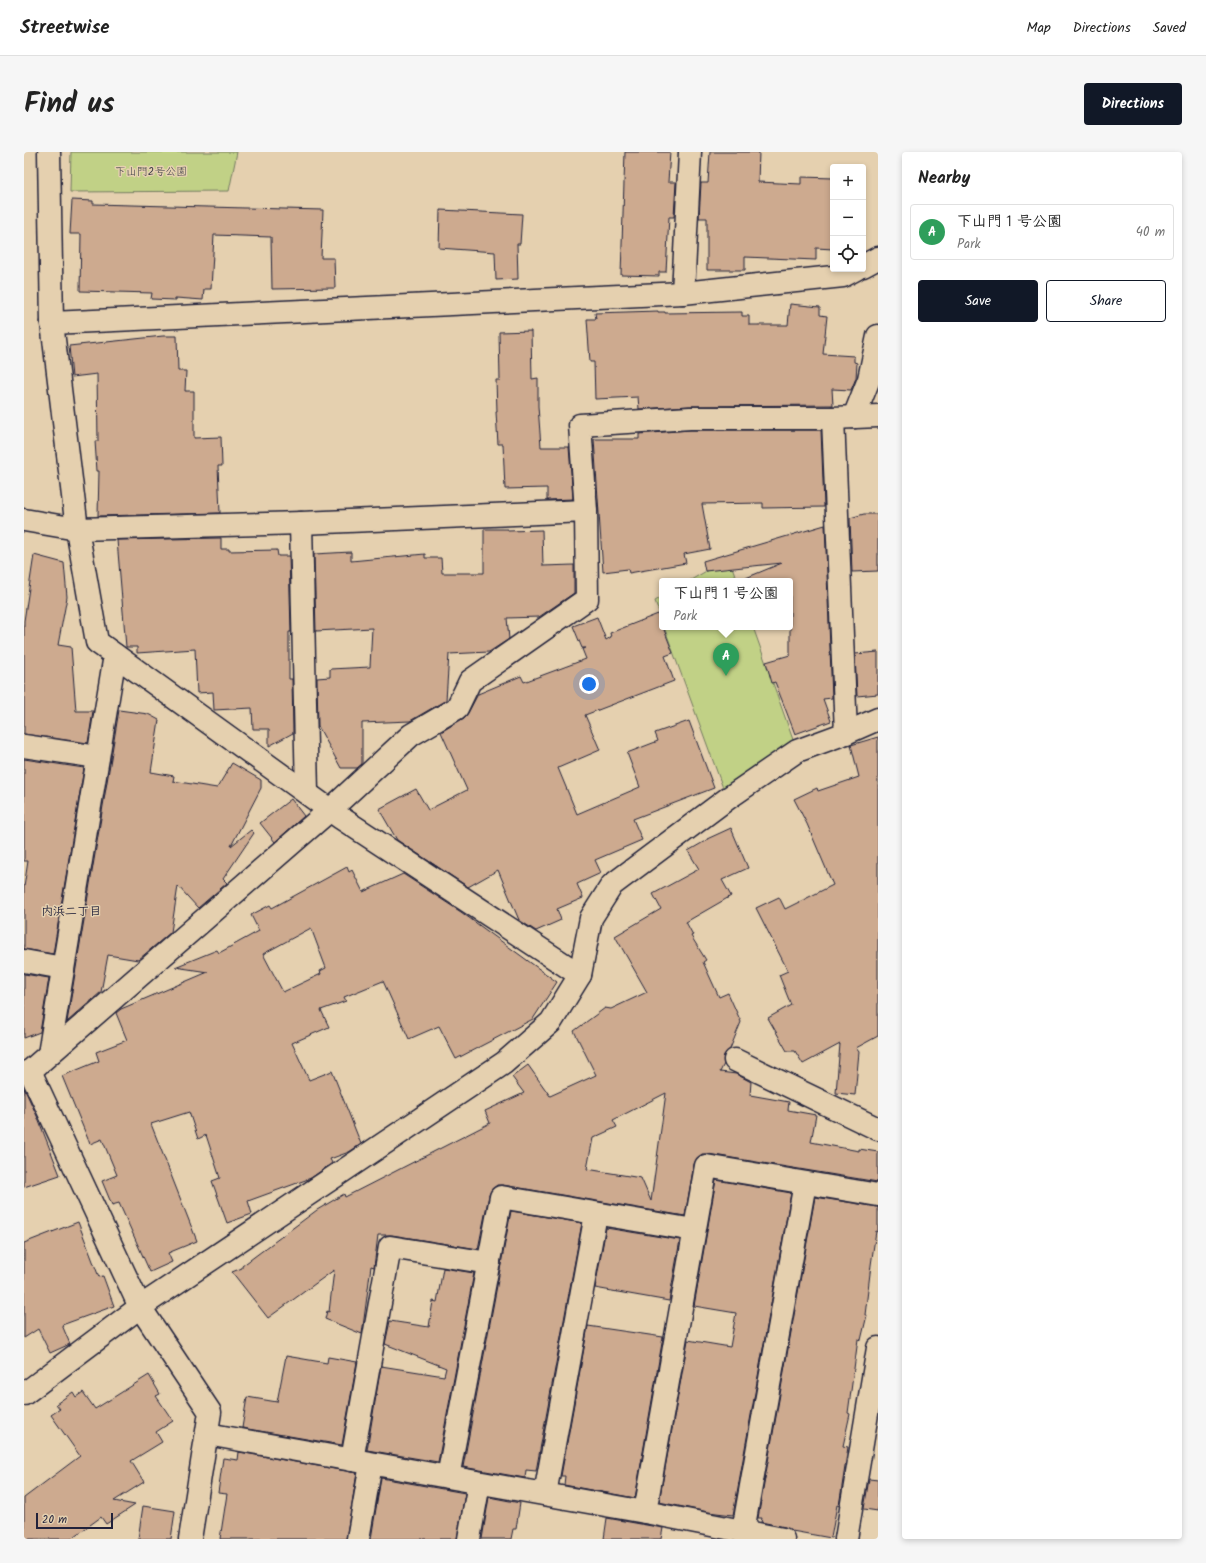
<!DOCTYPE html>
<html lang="en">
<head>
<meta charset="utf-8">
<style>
  body { margin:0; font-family:Kalam,"Klee One",sans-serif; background:#f6f6f6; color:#222 }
  .controls { position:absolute; right:12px; top:12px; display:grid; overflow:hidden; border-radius:4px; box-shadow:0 2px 6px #0003 }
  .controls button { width:36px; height:36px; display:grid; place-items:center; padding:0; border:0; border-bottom:1px solid #e0e0e0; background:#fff; color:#222; font:20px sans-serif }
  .scale { position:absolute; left:12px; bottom:10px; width:77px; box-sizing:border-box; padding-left:4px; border:2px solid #22223b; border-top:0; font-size:11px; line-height:14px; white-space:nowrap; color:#22223b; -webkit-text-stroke:3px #e5d0af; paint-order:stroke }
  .you { position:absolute; left:565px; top:532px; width:14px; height:14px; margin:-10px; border:3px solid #fff; border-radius:50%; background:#1a73e8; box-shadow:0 0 0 6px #1a73e833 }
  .badge { display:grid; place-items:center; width:26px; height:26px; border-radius:50%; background:#111827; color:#fff; font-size:13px; font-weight:700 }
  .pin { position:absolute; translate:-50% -33px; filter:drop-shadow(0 1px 2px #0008) }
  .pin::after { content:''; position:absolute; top:21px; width:14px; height:12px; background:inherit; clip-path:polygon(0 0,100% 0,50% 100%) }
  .popup { position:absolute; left:635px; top:426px; width:134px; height:52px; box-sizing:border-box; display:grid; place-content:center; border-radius:4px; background:#fff; filter:drop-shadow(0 1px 3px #0005); font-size:13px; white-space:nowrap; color:#767676 }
  .popup b { font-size:15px; color:#222 }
  .popup::after { content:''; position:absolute; left:50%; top:100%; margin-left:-8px; border:8px solid transparent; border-top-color:#fff }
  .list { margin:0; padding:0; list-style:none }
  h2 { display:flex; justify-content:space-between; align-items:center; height:52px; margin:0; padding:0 16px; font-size:17px }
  h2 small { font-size:13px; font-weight:400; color:#767676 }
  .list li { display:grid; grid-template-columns:26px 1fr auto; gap:12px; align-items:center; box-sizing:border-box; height:56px; margin:0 8px 8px; padding:0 8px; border:1px solid #e0e0e0; border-radius:4px }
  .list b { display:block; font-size:15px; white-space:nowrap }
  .list p { margin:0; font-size:13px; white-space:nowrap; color:#767676 }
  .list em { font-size:13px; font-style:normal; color:#767676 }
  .actions { display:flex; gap:8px; padding:12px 16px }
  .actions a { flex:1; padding:9px 0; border:1px solid #111827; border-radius:4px; text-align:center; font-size:14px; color:#111827 }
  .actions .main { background:#111827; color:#fff }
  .icon { flex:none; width:22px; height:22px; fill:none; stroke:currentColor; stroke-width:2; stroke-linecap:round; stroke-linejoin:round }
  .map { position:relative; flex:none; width:854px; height:1387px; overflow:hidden; border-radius:4px }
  header { display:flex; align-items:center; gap:24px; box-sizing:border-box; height:56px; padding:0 20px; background:#fff; border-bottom:1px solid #e0e0e0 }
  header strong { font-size:19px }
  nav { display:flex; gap:22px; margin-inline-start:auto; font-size:14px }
  .intro { display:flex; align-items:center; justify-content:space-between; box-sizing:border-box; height:96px; padding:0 24px }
  h1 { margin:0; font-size:28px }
  .button { padding:10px 18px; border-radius:4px; background:#111827; color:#fff; font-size:14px; font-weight:700 }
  main { display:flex; gap:24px; padding:0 24px }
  aside { flex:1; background:#fff; border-radius:4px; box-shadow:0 2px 6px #0003 }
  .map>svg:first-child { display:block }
  .green { fill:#c1d186; stroke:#727a60 }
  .building { fill:#cdaa8f; stroke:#22223b; fill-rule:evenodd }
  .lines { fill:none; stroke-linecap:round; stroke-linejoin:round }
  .minor-casing { stroke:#22223b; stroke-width:25 }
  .tertiary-casing { stroke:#22223b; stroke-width:25 }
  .minor { stroke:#e5d0af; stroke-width:22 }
  .tertiary { stroke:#e5d0af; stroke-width:22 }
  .labels { text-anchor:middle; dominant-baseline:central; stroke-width:3; stroke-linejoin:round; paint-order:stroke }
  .park-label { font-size:11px; fill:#3a3c46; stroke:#e5d0af }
  .neighbourhood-label { font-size:12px; font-weight:bold; fill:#22223b; stroke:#e5d0af }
</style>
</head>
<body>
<header>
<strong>Streetwise</strong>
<nav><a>Map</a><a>Directions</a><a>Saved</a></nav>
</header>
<div class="intro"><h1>Find us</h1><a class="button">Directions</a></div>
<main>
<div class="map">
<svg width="854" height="1387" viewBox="0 0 854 1387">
  <rect width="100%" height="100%" fill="#e5d0af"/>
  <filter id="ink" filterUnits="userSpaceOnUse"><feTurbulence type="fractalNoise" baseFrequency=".025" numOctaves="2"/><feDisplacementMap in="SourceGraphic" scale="8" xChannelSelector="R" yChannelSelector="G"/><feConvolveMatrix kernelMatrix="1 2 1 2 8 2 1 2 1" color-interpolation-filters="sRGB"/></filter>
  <g filter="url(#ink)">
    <g class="green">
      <path d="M47,0H213L205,39L46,40Z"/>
      <path d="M705,406L713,429H665Z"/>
      <path d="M638,445V468L631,449Z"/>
      <path d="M640,475H729L773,599L703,647Z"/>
    </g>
    <g class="building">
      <path d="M601,0H646L644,30H652L650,65H645L642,120H635V124L597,123Z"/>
      <path d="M686,0H735L734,30L777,32V25L809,26V97L792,96V108L721,105V118H683V66H675L677,31H684Z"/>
      <path d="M48,48L69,49V52L299,58L297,106H310L311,136L248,137L247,85L190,83L187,137H180L179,148L152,146V148L127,147L128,141L56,139L57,82H46Z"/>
      <path d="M416,58L498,62L496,92H493L494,127L472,128L471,100L415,96Z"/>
      <path d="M766,152L796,155V163L803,164L799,202L830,204V210L833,211L832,226L827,238L808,237L809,253L666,254L615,257L614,245L571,247L570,210H566L563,167H572L571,161L634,159V160H641V161L718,160V164H725V173H764Z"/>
      <path d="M507,179L508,227L514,226V254L517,295H545L549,347L523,348V336L481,337L479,292H474L472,260H473L472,228H476L475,180Z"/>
      <path d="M139,184H153L154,219H162L161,239H170V286L197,285L198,314H194L196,361L74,364L75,319H73L71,289H74L73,222L48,225L45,194Z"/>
      <path d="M666,278H797L800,355L739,356V351L678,352L686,397L660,402L662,411L605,421L604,417L579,420L570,287H615V282Z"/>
      <path d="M840,362H854V419L828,420L826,366Z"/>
      <path d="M801,373L808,546L799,547L807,569L771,582L751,530L748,531L742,510L766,503V429L717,428L758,411L681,419L679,409Z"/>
      <path d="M460,377H484V379L518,378L519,414L550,413V441L515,465L483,466L485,487L465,500L425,502L422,548L386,569L338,571V612L333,616H317L294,574L293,526L306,525V517L346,515L348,476L292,479L290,402L327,400V409L401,402V406H417L418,421H460Z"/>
      <path d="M197,386V397H205V399L253,398L254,404H265L267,480H265V527H268L269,581L245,594V577H229L228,556L190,558L189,540L173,541L171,497L113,501V495H102L93,388Z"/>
      <path d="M10,403L40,411L43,445L34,493L47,495L52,559H69L64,591L0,582V469Z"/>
      <path d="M634,462L649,501L641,504L650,529L561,563L576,598L534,616L553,662L616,635L603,601L634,589L631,581L665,569L690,636L609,667L618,688L571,708L577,721L553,732L559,746L533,757L537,768L512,779L495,768L474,718L444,735L373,688L355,657L392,637L404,658L443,638L417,580L440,566L444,561L454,542L497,524L500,530L562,507L558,497L562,496H558L549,474L573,465L582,488L587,485L586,481Z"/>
      <path d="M854,500V542L833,544L831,502Z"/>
      <path d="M95,558L124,562L135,568L127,620L150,624L149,629L193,636L208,611L237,628V636L207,694L227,678L230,681L199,727L203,731L174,756L154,734L147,780L114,808L84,803L77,840L43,870Z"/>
      <path d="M854,585V884L832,896L835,900L831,943L812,941L816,892L779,912L771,899H763L744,866L767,853L755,823L764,819L732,756L755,745L761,757L809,733L783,672L770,647L793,636L794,639L835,625L827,593Z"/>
      <path d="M0,607L60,616L29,802L0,797V735L4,709H0Z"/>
      <path d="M267,647L280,664L251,690L236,671Z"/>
      <path d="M707,676L724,716L698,728L707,744L662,770L669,783L667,784L682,808L679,810L695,845L704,841L717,870L706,897L700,903V912L696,920L712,922L727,930L726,943L765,950L764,958L792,963L787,990L835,999V997L854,1000V1030L684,1002H678L673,1006L670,1012L661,1064L479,1033H473L468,1037L465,1043L454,1097L368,1083H354L350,1115L347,1114L338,1182L301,1167L303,1159L305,1160L310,1118L244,1166L208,1120L218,1116V1114L293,1058L320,1042L321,1045L466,971L461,959L500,941L488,925L504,913L526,944L572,923L550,879L581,856L587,857L623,840L591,784L637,757L629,742L675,717L664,699L683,688V687ZM642,941L627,1049L617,1026L563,1017L569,986L593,975L589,968Z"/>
      <path d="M323,715L325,720L328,718L339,740L379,722L437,760L533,830L509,867L432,907L415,874L385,887L359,829L320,845L322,849L297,858L305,875L268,891L285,928L308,919L337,992L325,1000L306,1007L308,1011L287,1026L224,1049L228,1062L203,1071L188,1029L196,1026L182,983L174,987L165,960L127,972L173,1089L144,1101L148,1110L126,1120L95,1051L88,1053L78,1029L93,1023L78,987L66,992L38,924L75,909L72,900L103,888L92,861L97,857L184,820L151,815L193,798L195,801L235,779L227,763L246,753L248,756ZM287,776L302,816L296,819L297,822L259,840L239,802Z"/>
      <path d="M0,822L25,826L16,880L0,886Z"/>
      <path d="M0,936L13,964L36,1023L0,1035Z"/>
      <path d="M692,1028L767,1041L709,1363L684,1360L635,1350L664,1188L706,1195L712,1161L670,1154Z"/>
      <path d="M791,1045L854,1055V1080L852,1079L847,1113L841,1163H843L837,1188L834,1187L824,1261L826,1262L819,1294L824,1295L815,1354L813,1353L807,1386L768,1379L761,1375L737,1370L738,1366H734Z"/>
      <path d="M487,1059L558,1071L512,1319L502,1318L501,1326L439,1315Z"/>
      <path d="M54,1070L75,1125L79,1124L90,1154L38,1173L46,1192L26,1201L14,1177L0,1186V1091Z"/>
      <path d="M582,1076L656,1088L645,1149L571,1136Z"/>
      <path d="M419,1116L450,1121L414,1310L343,1298L357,1214L420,1224L422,1216L361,1192L366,1169L405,1175L409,1149L413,1150Z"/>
      <path d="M564,1174L639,1185L611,1346L540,1333L541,1324H537Z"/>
      <path d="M262,1204L303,1211L304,1205L333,1210L318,1293L218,1276L223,1245L253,1250Z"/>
      <path d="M125,1223L136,1242L132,1244L149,1269L132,1280L138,1290L107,1309L120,1330L90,1349L111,1353L82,1372L77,1365L47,1387H0V1346L56,1304L27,1263L36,1257L32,1252L49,1240L52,1245L59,1240L71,1257Z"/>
      <path d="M215,1300L333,1321L322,1387H196L203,1342L194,1341L199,1306L214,1308Z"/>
      <path d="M357,1326L441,1341L433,1387H347Z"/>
      <path d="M845,1327L854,1328V1359L840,1357Z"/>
      <path d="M465,1345L496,1351L492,1377H489L487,1387H458Z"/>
      <path d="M119,1354L151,1359L147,1387H114Z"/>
      <path d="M583,1366L639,1376L637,1387H580Z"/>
    </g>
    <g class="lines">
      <defs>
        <g id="minor">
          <path d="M25,0L28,171L53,377L73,490L317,666L556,823"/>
          <path d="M659,141L666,0"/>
          <path d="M830,265L845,227L854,184"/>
          <path d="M809,266L822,581"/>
          <path d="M562,359L556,273L666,266H809L854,264"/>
          <path d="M0,368L53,377L277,371L562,359L563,447L446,529L433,556L387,583L306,658L6,919L0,921"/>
          <path d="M277,371L283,641"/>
          <path d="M0,594L74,605"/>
          <path d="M0,809L39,816"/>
          <path d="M25,902L91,503"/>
          <path d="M711,908L854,977"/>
          <path d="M6,919L116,1155L186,1260L166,1387"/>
          <path d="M183,1282L621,1360L759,1387"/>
          <path d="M328,1308L366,1095L465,1111"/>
          <path d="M424,1325L477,1045L670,1078"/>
          <path d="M521,1342L572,1062"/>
          <path d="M621,1360L682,1014L854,1043"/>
          <path d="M719,1379L781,1031"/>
          <path d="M334,1387L347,1312"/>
          <path d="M445,1387L455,1331"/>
          <path d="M822,1387L854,1196"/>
        </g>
        <g id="tertiary">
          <path d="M839,114L854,106"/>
          <path d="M28,171L659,141L819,124L832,117"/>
          <path d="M0,1242L116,1155L480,911L527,870L556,823L567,766L588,733L703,647L773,599L822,581L854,567"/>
        </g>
      </defs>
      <use href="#minor" class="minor-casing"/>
      <use href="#tertiary" class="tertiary-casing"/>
      <use href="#minor" class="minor"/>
      <use href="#tertiary" class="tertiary"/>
    </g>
  </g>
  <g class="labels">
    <g class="park-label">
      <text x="127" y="20">下山門2号公園</text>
    </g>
    <g class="neighbourhood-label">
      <text x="47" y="759">内浜二丁目</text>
    </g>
  </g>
</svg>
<div class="controls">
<button>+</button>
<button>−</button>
<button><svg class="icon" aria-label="locate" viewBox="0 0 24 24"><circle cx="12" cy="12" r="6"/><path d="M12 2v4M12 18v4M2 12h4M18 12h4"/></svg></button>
</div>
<div class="scale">20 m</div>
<div class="you"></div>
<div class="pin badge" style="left:702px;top:524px;background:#2e9e5b">A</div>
<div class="popup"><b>下山門１号公園</b>Park</div>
</div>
<aside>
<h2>Nearby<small></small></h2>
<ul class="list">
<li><span class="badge" style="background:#2e9e5b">A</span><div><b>下山門１号公園</b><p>Park</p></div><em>40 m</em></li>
</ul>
<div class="actions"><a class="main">Save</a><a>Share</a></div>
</aside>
</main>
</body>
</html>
